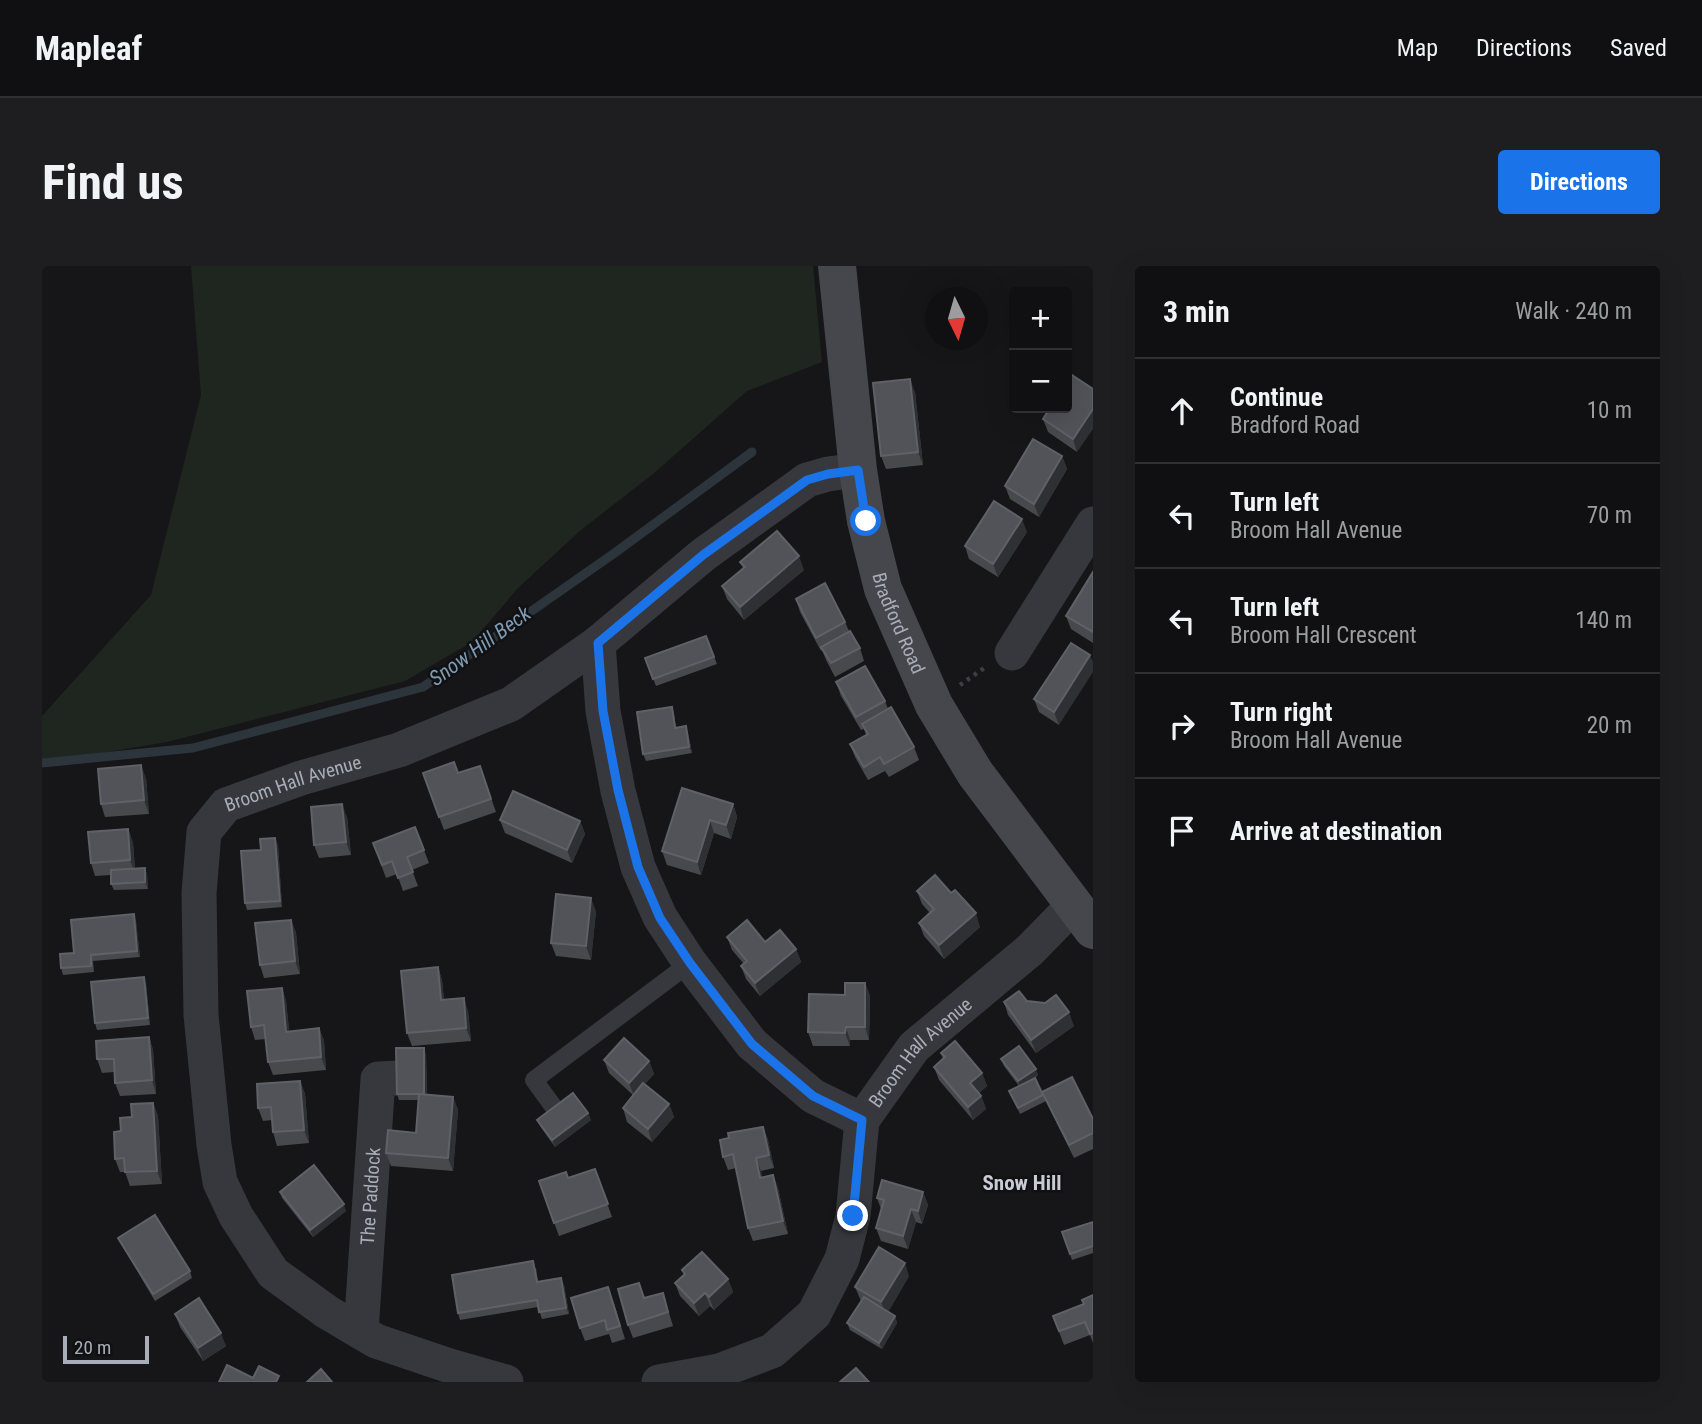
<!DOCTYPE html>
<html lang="en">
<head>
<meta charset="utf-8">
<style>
  body { margin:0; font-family:"Roboto Condensed",sans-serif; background:#1e1e20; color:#f1f3f6 }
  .controls { position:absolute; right:21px; top:21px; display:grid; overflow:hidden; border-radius:7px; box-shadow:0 7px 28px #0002 }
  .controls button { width:63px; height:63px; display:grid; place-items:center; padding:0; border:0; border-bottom:2px solid #303032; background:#101012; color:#f1f3f6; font:35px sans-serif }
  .compass { position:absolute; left:883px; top:21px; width:63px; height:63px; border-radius:50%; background:#101012; box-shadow:0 7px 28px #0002; rotate:175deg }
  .scale { position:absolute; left:21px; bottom:18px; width:86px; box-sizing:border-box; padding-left:7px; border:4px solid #a8adb8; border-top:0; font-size:19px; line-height:24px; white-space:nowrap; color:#a8adb8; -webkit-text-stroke:5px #111113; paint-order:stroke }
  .stop { position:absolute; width:21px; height:21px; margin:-16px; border:5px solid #1a73e8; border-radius:50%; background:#fff }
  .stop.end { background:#1a73e8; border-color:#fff; box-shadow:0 2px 7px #0008 }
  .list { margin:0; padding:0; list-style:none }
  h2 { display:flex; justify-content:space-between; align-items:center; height:91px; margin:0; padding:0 28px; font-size:30px }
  h2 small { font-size:23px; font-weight:400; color:#9c9d9f }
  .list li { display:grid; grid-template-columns:46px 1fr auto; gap:21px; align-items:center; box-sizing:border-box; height:105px; padding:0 28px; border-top:2px solid #303032 }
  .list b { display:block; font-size:26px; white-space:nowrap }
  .list p { margin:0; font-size:23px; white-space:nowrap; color:#9c9d9f }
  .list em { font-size:23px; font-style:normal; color:#9c9d9f }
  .icon { flex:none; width:38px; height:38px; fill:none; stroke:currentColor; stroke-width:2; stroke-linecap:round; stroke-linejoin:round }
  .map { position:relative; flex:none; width:1051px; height:1116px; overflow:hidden; border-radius:7px }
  header { display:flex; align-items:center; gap:42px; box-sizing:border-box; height:98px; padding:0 35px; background:#101012; border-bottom:2px solid #303032 }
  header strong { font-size:33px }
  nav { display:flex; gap:38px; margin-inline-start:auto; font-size:24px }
  .intro { display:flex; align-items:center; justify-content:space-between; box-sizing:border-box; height:168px; padding:0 42px }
  h1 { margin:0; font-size:49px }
  .button { padding:18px 32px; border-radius:7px; background:#1a73e8; color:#fff; font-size:24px; font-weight:700 }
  main { display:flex; gap:42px; padding:0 42px }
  aside { flex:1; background:#101012; border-radius:7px; box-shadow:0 7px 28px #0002 }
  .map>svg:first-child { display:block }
  .green { fill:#1e261f }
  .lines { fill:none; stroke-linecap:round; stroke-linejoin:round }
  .stream { stroke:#2c353c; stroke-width:9 }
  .path { stroke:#3d3f44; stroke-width:4.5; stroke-dasharray:3.5 5; stroke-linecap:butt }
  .lane { stroke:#37383d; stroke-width:18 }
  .street { stroke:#37383d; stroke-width:35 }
  .secondary { stroke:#45474d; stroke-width:38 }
  .wall { fill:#47494d }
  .shaded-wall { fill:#2f3033 }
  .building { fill:#525359; stroke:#5f6168; stroke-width:2 }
  .route { stroke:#1a73e8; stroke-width:9 }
  .labels { text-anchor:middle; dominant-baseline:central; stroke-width:5; stroke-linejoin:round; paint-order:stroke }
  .street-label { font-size:19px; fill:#a8adb8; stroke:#111113 }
  .water-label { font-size:21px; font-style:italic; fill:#7f9bb3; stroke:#111113 }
  .neighbourhood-label { font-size:21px; font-weight:bold; fill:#c9ccd4; stroke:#111113 }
</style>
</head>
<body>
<header>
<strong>Mapleaf</strong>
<nav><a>Map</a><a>Directions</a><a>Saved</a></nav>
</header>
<div class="intro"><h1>Find us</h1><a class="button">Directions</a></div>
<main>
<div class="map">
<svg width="1051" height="1116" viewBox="0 0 1051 1116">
  <rect width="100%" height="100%" fill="#161618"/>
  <path class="green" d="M149,0H771L780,96L705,125L611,208L539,264L476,322L430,376L363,415L125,476L0,497V450L109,329L159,129Z"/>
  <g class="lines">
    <path class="stream" d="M0,497L151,482L381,421L574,286L710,186"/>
    <path class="path" d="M918,419L945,400"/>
    <path class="lane" d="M516,847L492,814L648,697"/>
    <g class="street">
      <path d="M556,377L561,445L576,525L596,601L618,651L648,697L710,778L771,830L820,854"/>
      <path d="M970,387L1051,258"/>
      <path id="s1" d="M319,1066L336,813L357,812"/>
      <path id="s2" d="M464,1116L408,1100L334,1075L285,1046L231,1007L194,950L178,916L172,879L159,749L157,627L162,566L184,539L259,512L357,484L469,438L556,377L661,289L765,214L786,208L816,204"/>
      <path id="s3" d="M617,1116L677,1105L730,1085L772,1048L800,993L811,950L820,854L872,781L988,684L1032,639"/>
    </g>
    <path class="secondary" id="s4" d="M795,0L816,204L824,255L841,323L892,439L933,507L1051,664"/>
  </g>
  <g class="wall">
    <path d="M873,126L881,199L844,203L839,190Z"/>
    <path d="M1025,142L1035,186L1006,166L1001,153Z"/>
    <path d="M1020,190L1025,203L997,251L968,233L963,220Z"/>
    <path d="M985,266L956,311L927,293L923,280Z"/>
    <path d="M698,296L762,304L702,354L685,333L680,320L701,302Z"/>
    <path d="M1051,306V377L1029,363L1024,350Z"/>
    <path d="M754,333L803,356L807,365L818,382L822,395L793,411L784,394L780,384L779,385L758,346Z"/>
    <path d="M664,370L675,398L614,420L603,392Z"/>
    <path d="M1029,377L1017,459L997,446L992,433Z"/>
    <path d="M794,416L843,435L846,443L872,481L877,494L847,511L843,505L826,514L813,491L808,478L824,469L822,463L819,464L799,430Z"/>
    <path d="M630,441L632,448L634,462L644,460L646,467L650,487L604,495L601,488Z"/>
    <path d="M438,500L454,546L402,564L381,507H416Z"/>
    <path d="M104,512L107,548L63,551L59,538Z"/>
    <path d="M691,538L695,551L689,573L672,567L659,609L625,599L620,585Z"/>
    <path d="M305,551L309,589L277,592L272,579Z"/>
    <path d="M458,554L538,555L543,568L530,597L463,567Z"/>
    <path d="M373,561L387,597L370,604L376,620L361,625L355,608L344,612L331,577Z"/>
    <path d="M86,563L91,577L93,603L103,602L105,609L106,623L72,624L69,618V609L53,610L49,597Z"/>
    <path d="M236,579L240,641L205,644L203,637L219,584Z"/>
    <path d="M875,625L938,661L902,693L882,670L877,657L888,647L880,638Z"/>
    <path d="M554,645L549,694L514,690L509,677Z"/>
    <path d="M249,654L254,667L258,708L222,712L218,699Z"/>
    <path d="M94,655L98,691L51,695L52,706L21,709L19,702L32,687Z"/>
    <path d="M685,671L723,676L754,683L759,696L718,730L704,713L699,700L702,698L690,684Z"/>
    <path d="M396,701L400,714L402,734L426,745L429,775L370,780L365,767Z"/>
    <path d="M104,717L108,759L55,764L53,757Z"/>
    <path d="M823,717L828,730L827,774H808V780H771L766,766L803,729Z"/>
    <path d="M240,722L244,735L247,765L277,762L282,775L284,804L231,809L226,796L224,773L213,774L209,761Z"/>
    <path d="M985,735L1032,760L994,787L966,749L962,736Z"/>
    <path d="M107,771L111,784L114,828L78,830L73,817L72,806L60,807L55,793Z"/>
    <path d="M899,787L940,807L945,820L937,827L939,830L944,843L931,854L897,814L892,801L901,793Z"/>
    <path d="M384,788L385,829L411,831L416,844L411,905L349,900L344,887L374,867L377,834H357L355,828Z"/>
    <path d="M959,793L996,809L993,812L1001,828L1051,853V883L1032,892L1004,835L978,848L967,825L977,820L962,800Z"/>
    <path d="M562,794L607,795L612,808L603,818L627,838L632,851L610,876L585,856L581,842L591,829L567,807Z"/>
    <path d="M258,815L263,828L267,877L235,880L231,866L230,854L221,855L216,842Z"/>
    <path d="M111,837L116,850L120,918L88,920L83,906H78L73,893L79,865L90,851Z"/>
    <path d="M546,847L549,854L513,881L498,860L495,854Z"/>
    <path d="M721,861L726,874L732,902L719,905L720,911L731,909L736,922L746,968L711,975L706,962L694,902L686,904L681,891L687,872Z"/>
    <path d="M553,903L570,951L517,970L497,915L526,912Z"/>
    <path d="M238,926L304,945L271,971L240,932Z"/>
    <path d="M881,926L886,939L880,958L874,956L866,983L839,975L834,962L839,943L835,932Z"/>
    <path d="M1051,958V987L1030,994L1020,966Z"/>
    <path d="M76,972L148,1005L150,1012L113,1035L79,978Z"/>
    <path d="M494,1002L496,1016L522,1019L527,1048L500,1053L496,1041L418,1054L416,1047Z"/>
    <path d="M640,1004L686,1013L691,1026L672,1044L668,1040L657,1050L638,1030L633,1017L642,1009Z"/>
    <path d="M867,1010L846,1046L853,1050L855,1057L840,1083L808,1064L805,1057L819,1035L813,1021Z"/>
    <path d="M621,1027L631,1060L591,1072L586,1059L603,1032Z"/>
    <path d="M1051,1029V1077L1048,1069L1022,1079L1011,1050L1042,1038Z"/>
    <path d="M571,1034L583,1073L570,1077L567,1068L543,1075L538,1062Z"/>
    <path d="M133,1048L184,1080L161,1095L138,1061Z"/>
  </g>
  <g class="shaded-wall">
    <path d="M868,113L873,126L881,199L876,186Z"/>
    <path d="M1051,143V163L1035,186L1031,173Z"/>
    <path d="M1020,190L1025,203L997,251L992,238Z"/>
    <path d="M980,253L985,266L956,311L951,298Z"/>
    <path d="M757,290L762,304L702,354L698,341Z"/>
    <path d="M1048,389L1051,396V406L1017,459L1012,446Z"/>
    <path d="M644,460L646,467L650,487L647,481Z"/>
    <path d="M99,499L104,512L107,548L102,534Z"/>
    <path d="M300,538L305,551L309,589L304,576Z"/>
    <path d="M691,538L695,551L689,573L684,559Z"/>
    <path d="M668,554L672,567L659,609L655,596Z"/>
    <path d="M538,555L543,568L530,597L525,584Z"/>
    <path d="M86,563L91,577L93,607L88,594Z"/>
    <path d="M233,572L236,579L240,641L238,635Z"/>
    <path d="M103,602L105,609L106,623L103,616Z"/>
    <path d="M549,632L554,645L549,694L544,680Z"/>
    <path d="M934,647L938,661L902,693L897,679Z"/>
    <path d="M92,648L94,655L98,691L95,685Z"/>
    <path d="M249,654L254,667L258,708L253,695Z"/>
    <path d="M754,683L759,696L718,730L713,717Z"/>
    <path d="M396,701L400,714L403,747L399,734Z"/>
    <path d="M102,711L104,717L108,759L106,752Z"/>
    <path d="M823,717L828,730L827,774L823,761Z"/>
    <path d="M240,722L244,735L249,779L244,766Z"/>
    <path d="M422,732L426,745L429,775L424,762Z"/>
    <path d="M1027,746L1032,760L994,787L989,774Z"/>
    <path d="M804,761L808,774V780L803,767Z"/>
    <path d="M277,762L282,775L284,804L279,791Z"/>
    <path d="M107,771L111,784L114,828L110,814Z"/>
    <path d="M382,782L384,788L385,834L382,828Z"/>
    <path d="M607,795L612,808L592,830L587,817Z"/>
    <path d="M994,803L996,809L978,822L976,815Z"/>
    <path d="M940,807L945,820L933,830L928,817Z"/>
    <path d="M258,815L263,828L267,877L262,864Z"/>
    <path d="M939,830L944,843L931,854L926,841Z"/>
    <path d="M411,831L416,844L411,905L406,892Z"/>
    <path d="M111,837L116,850L120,918L115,905Z"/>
    <path d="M627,838L632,851L610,876L606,863Z"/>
    <path d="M546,847L549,854L513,881L510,874Z"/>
    <path d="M721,861L726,874L732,902L727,889Z"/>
    <path d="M714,892L719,905L723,925L718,912Z"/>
    <path d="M731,909L736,922L746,968L741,955Z"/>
    <path d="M881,926L886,939L880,958L876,945Z"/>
    <path d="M302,938L304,945L271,971L268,964Z"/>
    <path d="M869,943L874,956L866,983L861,970Z"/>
    <path d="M863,997L867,1010L844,1050L839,1036Z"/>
    <path d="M519,1012L522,1019L527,1048L524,1042Z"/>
    <path d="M686,1013L691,1026L672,1044L667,1031Z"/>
    <path d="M663,1027L668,1040L657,1050L652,1037Z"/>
    <path d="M853,1050L855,1057L840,1083L837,1077Z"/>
    <path d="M179,1067L184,1080L161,1095L156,1082Z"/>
  </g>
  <g class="building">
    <path d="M1030,109L1051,123V143L1031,173L1001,153L1008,142H1025V117Z"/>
    <path d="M868,113L876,186L839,190L831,117Z"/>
    <path d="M991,173L1020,190L992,238L963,220Z"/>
    <path d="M952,235L980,253L951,298L923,280Z"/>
    <path d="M735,265L757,290L698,341L680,320L703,301L698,296Z"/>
    <path d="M1051,306V366L1024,350Z"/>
    <path d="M783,317L803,356L774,372L754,333Z"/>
    <path d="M808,365L818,382L789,397L779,381Z"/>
    <path d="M664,370L672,391L611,413L603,392Z"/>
    <path d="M1029,377L1048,389L1012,446L992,433Z"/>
    <path d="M823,400L843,435L814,451L794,416Z"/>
    <path d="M630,441L633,462L644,460L647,481L601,488L595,446Z"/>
    <path d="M849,441L872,481L842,498L838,491L822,501L808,478L826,468L820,458Z"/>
    <path d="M412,496L416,507L438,500L449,533L397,551L381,507Z"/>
    <path d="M99,499L102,534L59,538L56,503Z"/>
    <path d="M640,522L691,538L684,559L668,554L655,596L620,585Z"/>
    <path d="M471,525L538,555L525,584L458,554Z"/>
    <path d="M300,538L304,576L272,579L269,541Z"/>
    <path d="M373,561L382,584L365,591L371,606L356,612L350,595L340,599L331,577Z"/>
    <path d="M86,563L88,594L49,597L46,566Z"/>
    <path d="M233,572L238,635L203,637L199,585L219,584L218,573Z"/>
    <path d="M103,602V616L69,618V604Z"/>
    <path d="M893,609L909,627L913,624L934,647L897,679L877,657L892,643L875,625Z"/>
    <path d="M514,628L549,632L544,680L509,677Z"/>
    <path d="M92,648L95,685L49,689V700L19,702L18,688L32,687L29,654Z"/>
    <path d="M249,654L253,695L218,699L213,657Z"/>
    <path d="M705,654L723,676L738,664L754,683L713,717L699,700L705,695L685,671Z"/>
    <path d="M396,701L399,734L422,732L424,762L365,767L359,705Z"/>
    <path d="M102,711L106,752L53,757L49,716Z"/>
    <path d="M803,717H823V761H804L803,767L766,766L767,728L803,729Z"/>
    <path d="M240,722L244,766L277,762L279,791L226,796L222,759L209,761L205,725Z"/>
    <path d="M977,725L985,735L1003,737L1014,729L1027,746L989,774L962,736Z"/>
    <path d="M107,771L110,814L73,817L72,793H55L54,775Z"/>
    <path d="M582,772L607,795L587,817L562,794Z"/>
    <path d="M913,775L940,807L928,817L939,830L926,841L892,801L903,791L899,787Z"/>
    <path d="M977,780L994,803L976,815L959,793Z"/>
    <path d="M354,782H382V828H355Z"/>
    <path d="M1030,811L1051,853V867L1027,879L1000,826Z"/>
    <path d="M993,812L1001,829L976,842L967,825Z"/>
    <path d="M258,815L262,864L231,866L229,841L216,842L215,818Z"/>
    <path d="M601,817L627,838L606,863L581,842Z"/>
    <path d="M531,827L546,847L510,874L495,854Z"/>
    <path d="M377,828L411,831L406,892L344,887L346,864L374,867Z"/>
    <path d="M111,837L115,905L83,906L82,892L73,893L72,866L79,865L78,852L90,851L89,838Z"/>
    <path d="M721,861L727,889L714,892L718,912L731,909L741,955L706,962L691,888L681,891L678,874L687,872L686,867Z"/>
    <path d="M272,899L302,938L268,964L238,926Z"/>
    <path d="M553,903L566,938L512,957L497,915L524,906L526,912Z"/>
    <path d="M840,914L881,926L876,945L869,943L861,970L834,962L842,934L835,932Z"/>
    <path d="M113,949L148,1005L111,1028L76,972Z"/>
    <path d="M1051,956V980L1028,988L1020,966Z"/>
    <path d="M837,981L863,997L839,1036L813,1021Z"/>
    <path d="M660,986L686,1013L667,1031L663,1027L652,1037L633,1017L643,1008L640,1004Z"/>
    <path d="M491,995L495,1016L519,1012L524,1042L497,1046L495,1034L416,1047L410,1009Z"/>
    <path d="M597,1017L602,1032L621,1027L626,1046L586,1059L576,1023Z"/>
    <path d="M566,1021L578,1060L565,1064L563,1054L538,1062L529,1032Z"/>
    <path d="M1051,1029V1067L1048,1068L1043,1056L1017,1065L1011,1050L1042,1038L1040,1034Z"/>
    <path d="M822,1031L853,1050L837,1077L805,1057Z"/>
    <path d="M157,1032L179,1067L156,1082L133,1048Z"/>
    <path d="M185,1099L211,1112L217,1100L237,1110L234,1116H177Z"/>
    <path d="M814,1102L827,1116H798Z"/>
    <path d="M279,1103L290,1116H265Z"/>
  </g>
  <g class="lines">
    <path class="route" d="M811,950L820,854L771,830L710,778L648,697L618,652L596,601L576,524L561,445L556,377L661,289L765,214L786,208L816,204L824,255"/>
  </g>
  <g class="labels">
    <g class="street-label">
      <text stroke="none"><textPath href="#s4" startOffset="364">Bradford Road</textPath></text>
      <text stroke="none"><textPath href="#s2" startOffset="822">Broom Hall Avenue</textPath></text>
      <text stroke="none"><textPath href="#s3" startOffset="466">Broom Hall Avenue</textPath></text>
      <text stroke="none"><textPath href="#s1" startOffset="136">The Paddock</textPath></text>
    </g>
    <g class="water-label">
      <text transform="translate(438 380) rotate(-36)">Snow Hill Beck</text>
    </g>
    <g class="neighbourhood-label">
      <text x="980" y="917">Snow Hill</text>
    </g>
  </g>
</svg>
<div class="controls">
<button>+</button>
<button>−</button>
</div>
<svg class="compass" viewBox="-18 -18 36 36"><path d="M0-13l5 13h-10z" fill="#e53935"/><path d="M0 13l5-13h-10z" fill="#9c9d9f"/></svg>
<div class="scale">20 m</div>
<div class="stop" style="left:824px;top:255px"></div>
<div class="stop end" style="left:811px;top:950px"></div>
</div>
<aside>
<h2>3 min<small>Walk · 240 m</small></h2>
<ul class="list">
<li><svg class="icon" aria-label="ahead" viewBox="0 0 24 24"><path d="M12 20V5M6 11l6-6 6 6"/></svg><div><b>Continue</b><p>Bradford Road</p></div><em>10 m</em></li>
<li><svg class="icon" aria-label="left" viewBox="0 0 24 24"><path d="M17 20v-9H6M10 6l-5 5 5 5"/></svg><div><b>Turn left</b><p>Broom Hall Avenue</p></div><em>70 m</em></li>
<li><svg class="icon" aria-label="left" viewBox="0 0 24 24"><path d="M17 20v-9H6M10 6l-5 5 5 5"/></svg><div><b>Turn left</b><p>Broom Hall Crescent</p></div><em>140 m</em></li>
<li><svg class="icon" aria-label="right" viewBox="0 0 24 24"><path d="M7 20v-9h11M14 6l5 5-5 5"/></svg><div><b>Turn right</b><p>Broom Hall Avenue</p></div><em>20 m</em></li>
<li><svg class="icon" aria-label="arrive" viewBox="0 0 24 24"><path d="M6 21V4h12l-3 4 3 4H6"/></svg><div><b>Arrive at destination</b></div></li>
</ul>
</aside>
</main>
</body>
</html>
